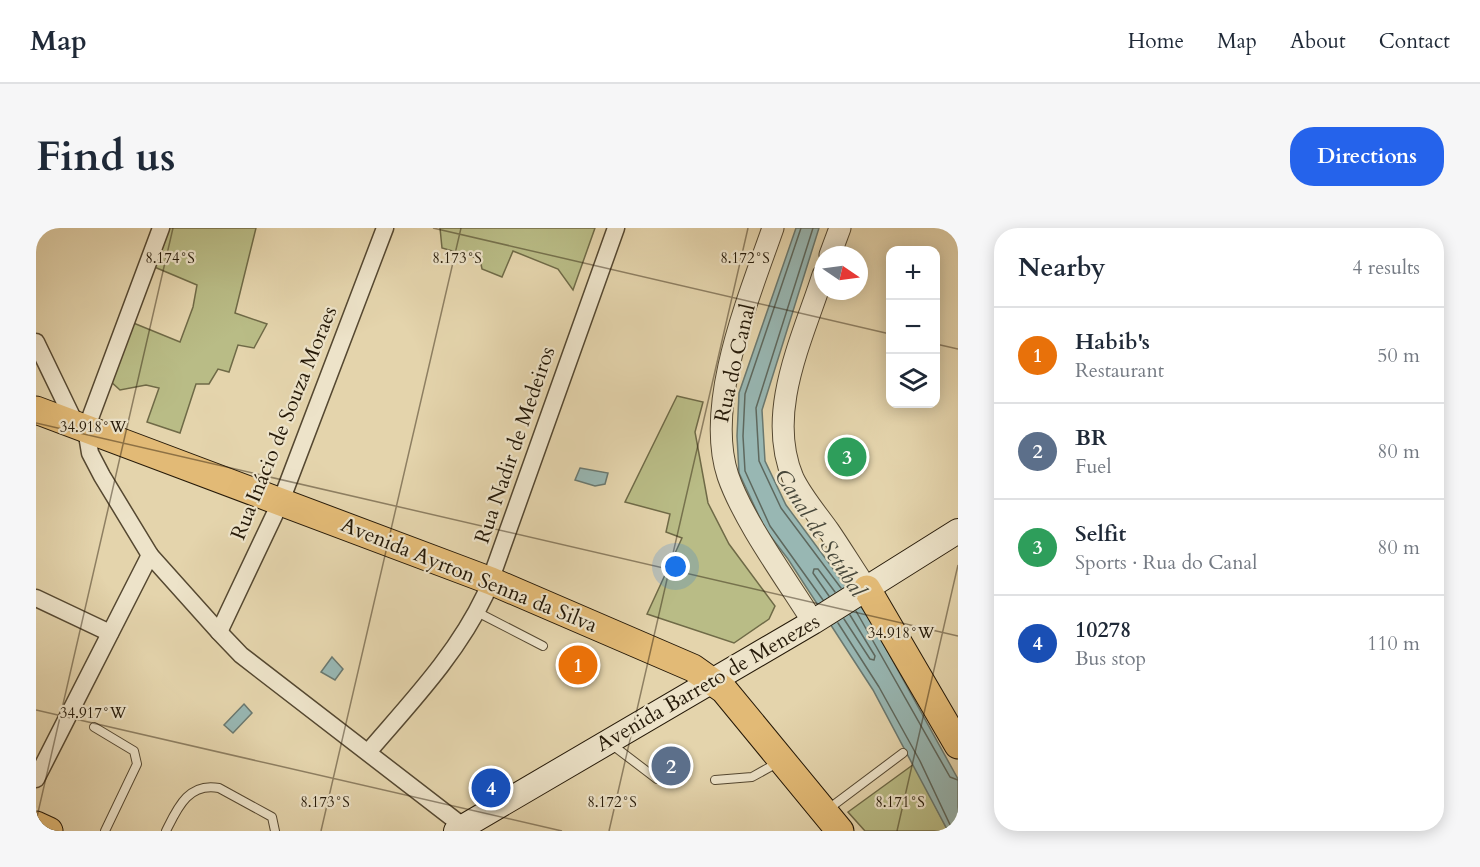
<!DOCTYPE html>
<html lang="en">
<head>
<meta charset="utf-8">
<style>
  body { margin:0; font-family:Cardo,serif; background:#f6f6f7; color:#1f2937 }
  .controls { position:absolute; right:18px; top:18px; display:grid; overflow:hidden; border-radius:12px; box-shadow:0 3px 15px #0003 }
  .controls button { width:54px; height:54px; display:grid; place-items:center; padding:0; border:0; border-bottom:2px solid #e0e1e3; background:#fff; color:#1f2937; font:30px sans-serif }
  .compass { position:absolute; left:778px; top:18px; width:54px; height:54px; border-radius:50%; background:#fff; box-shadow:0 3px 15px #0003; rotate:103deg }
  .you { position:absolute; left:640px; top:339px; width:21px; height:21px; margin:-15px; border:4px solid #fff; border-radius:50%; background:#1a73e8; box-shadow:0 0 0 9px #1a73e833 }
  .badge { display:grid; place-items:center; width:39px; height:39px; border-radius:50%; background:#2563eb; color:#fff; font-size:20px; font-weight:700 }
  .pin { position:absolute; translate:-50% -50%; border:3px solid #fff; box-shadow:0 2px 6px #0006 }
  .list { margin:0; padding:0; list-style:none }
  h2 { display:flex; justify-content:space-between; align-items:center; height:78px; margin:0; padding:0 24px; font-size:26px }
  h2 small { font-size:20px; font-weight:400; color:#747a83 }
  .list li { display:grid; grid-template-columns:39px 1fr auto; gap:18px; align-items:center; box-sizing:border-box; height:96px; padding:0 24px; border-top:2px solid #e0e1e3 }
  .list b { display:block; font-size:22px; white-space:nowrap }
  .list p { margin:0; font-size:20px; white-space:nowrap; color:#747a83 }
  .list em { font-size:20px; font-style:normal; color:#747a83 }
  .icon { flex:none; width:33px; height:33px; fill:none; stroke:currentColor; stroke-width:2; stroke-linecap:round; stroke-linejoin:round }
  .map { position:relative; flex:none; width:922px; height:603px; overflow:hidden; border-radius:24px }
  header { display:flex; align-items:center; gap:36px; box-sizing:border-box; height:84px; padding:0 30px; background:#fff; border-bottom:2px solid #e0e1e3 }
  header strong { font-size:28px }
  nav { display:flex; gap:33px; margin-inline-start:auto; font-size:21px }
  .intro { display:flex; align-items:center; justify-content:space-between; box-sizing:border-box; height:144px; padding:0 36px }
  h1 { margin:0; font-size:42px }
  .button { padding:15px 27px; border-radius:24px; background:#2563eb; color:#fff; font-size:21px; font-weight:700 }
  main { display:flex; gap:36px; padding:0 36px }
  aside { flex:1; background:#fff; border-radius:24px; box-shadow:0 3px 15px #0003 }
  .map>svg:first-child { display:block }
  .green { fill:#b9bc86; stroke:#6f6a47; stroke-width:1.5 }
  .water { fill:#98b7b3; stroke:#6a786f; stroke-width:1.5 }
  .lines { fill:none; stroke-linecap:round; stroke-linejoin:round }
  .shore { stroke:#5e685e; stroke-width:1.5 }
  .service-casing { stroke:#554831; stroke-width:10 }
  .minor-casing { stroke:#554831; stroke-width:19 }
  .tertiary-casing { stroke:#554831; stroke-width:23 }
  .secondary-casing { stroke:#251908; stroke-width:26 }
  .primary-casing { stroke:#251908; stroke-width:29 }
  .service { stroke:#ede3c9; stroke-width:8 }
  .minor { stroke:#ede3c9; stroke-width:16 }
  .tertiary { stroke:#ede3c9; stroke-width:21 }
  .secondary { stroke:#ede3c9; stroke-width:24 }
  .primary { stroke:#e2ba76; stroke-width:27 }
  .ticks { fill:none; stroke:#251908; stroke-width:1.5; stroke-opacity:0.45 }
  .labels { text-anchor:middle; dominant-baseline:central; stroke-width:4.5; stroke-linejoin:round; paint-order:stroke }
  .street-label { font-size:21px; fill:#251908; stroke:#ede3c9 }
  .water-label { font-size:22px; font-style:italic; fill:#48483b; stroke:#ede3c9 }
  .ticks-label { font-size:15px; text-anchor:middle; fill:#251908; stroke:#ede3c9; stroke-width:4.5; stroke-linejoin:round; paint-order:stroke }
</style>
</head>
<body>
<header>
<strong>Map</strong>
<nav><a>Home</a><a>Map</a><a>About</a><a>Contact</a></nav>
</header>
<div class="intro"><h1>Find us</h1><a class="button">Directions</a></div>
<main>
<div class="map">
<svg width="922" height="603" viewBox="0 0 922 603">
  <rect width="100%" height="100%" fill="#e4d4ac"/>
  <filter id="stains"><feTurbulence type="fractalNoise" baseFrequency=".00333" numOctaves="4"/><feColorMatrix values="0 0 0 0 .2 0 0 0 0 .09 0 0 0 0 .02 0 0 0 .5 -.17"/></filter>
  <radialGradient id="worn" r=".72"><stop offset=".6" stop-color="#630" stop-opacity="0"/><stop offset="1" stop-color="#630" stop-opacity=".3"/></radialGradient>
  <g class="green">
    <path d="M130,0H220L199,85L231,96L218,120L202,117L193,144L182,141L173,156H160L144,205L111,194L123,160L110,157L84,162L73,152L95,94L144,114L157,79L161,57L116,38Z"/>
    <path d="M404,0H559L537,62L522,41L477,23L466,49L446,41L444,31L406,20Z"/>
    <path d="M641,168L667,174L659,204L672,275L693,316L739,378L733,391L698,415L611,386L646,310L630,304L634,286L589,274Z"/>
    <path d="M878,536L912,603H829L812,584Z"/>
  </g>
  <g class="water">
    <path d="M760,0H783L726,182L729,233L750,277L832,388L922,551V603H912L837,462L752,331L729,301L703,245L701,208L703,165Z"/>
    <path d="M544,240L572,245L569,256L559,258L539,252Z"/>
    <path d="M296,429L307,441L299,452L285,444Z"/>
    <path d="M208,476L216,485L197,505L188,497Z"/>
  </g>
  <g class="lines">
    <g class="shore">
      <path d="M765,0L709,166L707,208L709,243L734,298L787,372"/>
      <path d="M777,0L720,180L723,233L745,280L805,360"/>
      <path d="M793,368L777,345L778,341H782L799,364"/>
      <path d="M820,383L914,549L922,552"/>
      <path d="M808,391L834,431L838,432L839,428L814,387"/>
      <path d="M802,395L843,459L884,533L917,603"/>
    </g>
    <defs>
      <g id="service">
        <path d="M441,384L507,418"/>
        <path d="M58,499L98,523L101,536L69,603"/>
        <path d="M575,516L621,551"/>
        <path d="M679,552L716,549L743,534"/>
        <path d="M791,582L867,525"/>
        <path d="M130,603C141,581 152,554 183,560L236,589L239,603"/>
      </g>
      <g id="minor">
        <path d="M125,0L50,201L54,225L66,248L114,327L183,404L205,427L428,599"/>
        <path d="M0,114L40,197"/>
        <path d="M0,370L74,405"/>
        <path d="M183,404L245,273L349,0"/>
        <path d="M333,523C375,474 421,426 449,367L580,0"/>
        <path d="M0,551L114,327"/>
      </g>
      <g id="tertiary">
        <path d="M737,0C713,69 668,176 692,248C708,294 751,352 777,394"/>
        <path d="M794,27L804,0"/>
        <path d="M787,47C767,110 729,184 757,250C766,269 781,286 793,303C806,322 818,342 831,361"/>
      </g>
      <path id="secondary" d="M420,603L777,394L922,303"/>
      <g id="primary">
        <path d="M0,182L455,353L657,440L688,462L804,603"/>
        <path d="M831,361L922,517"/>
        <path d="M0,597L13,603"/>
      </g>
    </defs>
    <use href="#service" class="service-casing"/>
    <use href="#minor" class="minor-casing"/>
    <use href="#tertiary" class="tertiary-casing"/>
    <use href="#secondary" class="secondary-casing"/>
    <use href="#primary" class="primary-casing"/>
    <use href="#service" class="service"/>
    <use href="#minor" class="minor"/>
    <use href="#tertiary" class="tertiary"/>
    <use href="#secondary" class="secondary"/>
    <use href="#primary" class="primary"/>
  </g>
  <path class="ticks" d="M397,0L854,106M900,116L922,121M0,195L922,408M0,482L526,603M0,593L137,0M285,603L425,0M573,603L712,0M861,603L922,337"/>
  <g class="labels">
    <g class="street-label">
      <text transform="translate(699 135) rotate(-77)">Rua do Canal</text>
      <text transform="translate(248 195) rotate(-68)">Rua Inácio de Souza Moraes</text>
      <text transform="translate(479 217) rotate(-71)">Rua Nadir de Medeiros</text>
      <text transform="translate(433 347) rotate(22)">Avenida Ayrton Senna da Silva</text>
      <text transform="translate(672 455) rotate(-30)">Avenida Barreto de Menezes</text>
    </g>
    <g class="water-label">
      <text transform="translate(784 305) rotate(57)">Canal de Setúbal</text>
    </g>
  </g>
  <g class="ticks-label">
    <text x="421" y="35">8.173°S</text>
    <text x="709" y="35">8.172°S</text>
    <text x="134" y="35">8.174°S</text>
    <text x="57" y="204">34.918°W</text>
    <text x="865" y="410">34.918°W</text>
    <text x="57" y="490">34.917°W</text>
    <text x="289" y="579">8.173°S</text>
    <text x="576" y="579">8.172°S</text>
    <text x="864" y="579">8.171°S</text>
  </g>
  <rect width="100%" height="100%" filter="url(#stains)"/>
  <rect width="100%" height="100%" fill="url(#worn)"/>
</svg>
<div class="controls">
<button>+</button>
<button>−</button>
<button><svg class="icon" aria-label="layers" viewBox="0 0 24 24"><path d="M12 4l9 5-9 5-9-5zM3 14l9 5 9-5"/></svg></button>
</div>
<svg class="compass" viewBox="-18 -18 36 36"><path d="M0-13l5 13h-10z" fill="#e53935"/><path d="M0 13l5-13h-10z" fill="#747a83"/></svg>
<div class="you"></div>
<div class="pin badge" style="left:542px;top:437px;background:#e8710a">1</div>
<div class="pin badge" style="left:635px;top:538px;background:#5c6f8a">2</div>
<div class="pin badge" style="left:811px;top:229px;background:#2e9e5b">3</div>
<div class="pin badge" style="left:455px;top:560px;background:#1a4fb4">4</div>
</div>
<aside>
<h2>Nearby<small>4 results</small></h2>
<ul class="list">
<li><span class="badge" style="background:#e8710a">1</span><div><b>Habib's</b><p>Restaurant</p></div><em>50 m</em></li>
<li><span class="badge" style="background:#5c6f8a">2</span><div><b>BR</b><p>Fuel</p></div><em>80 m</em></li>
<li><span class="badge" style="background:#2e9e5b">3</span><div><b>Selfit</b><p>Sports · Rua do Canal</p></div><em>80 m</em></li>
<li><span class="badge" style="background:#1a4fb4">4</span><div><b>10278</b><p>Bus stop</p></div><em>110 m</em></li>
</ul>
</aside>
</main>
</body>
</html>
